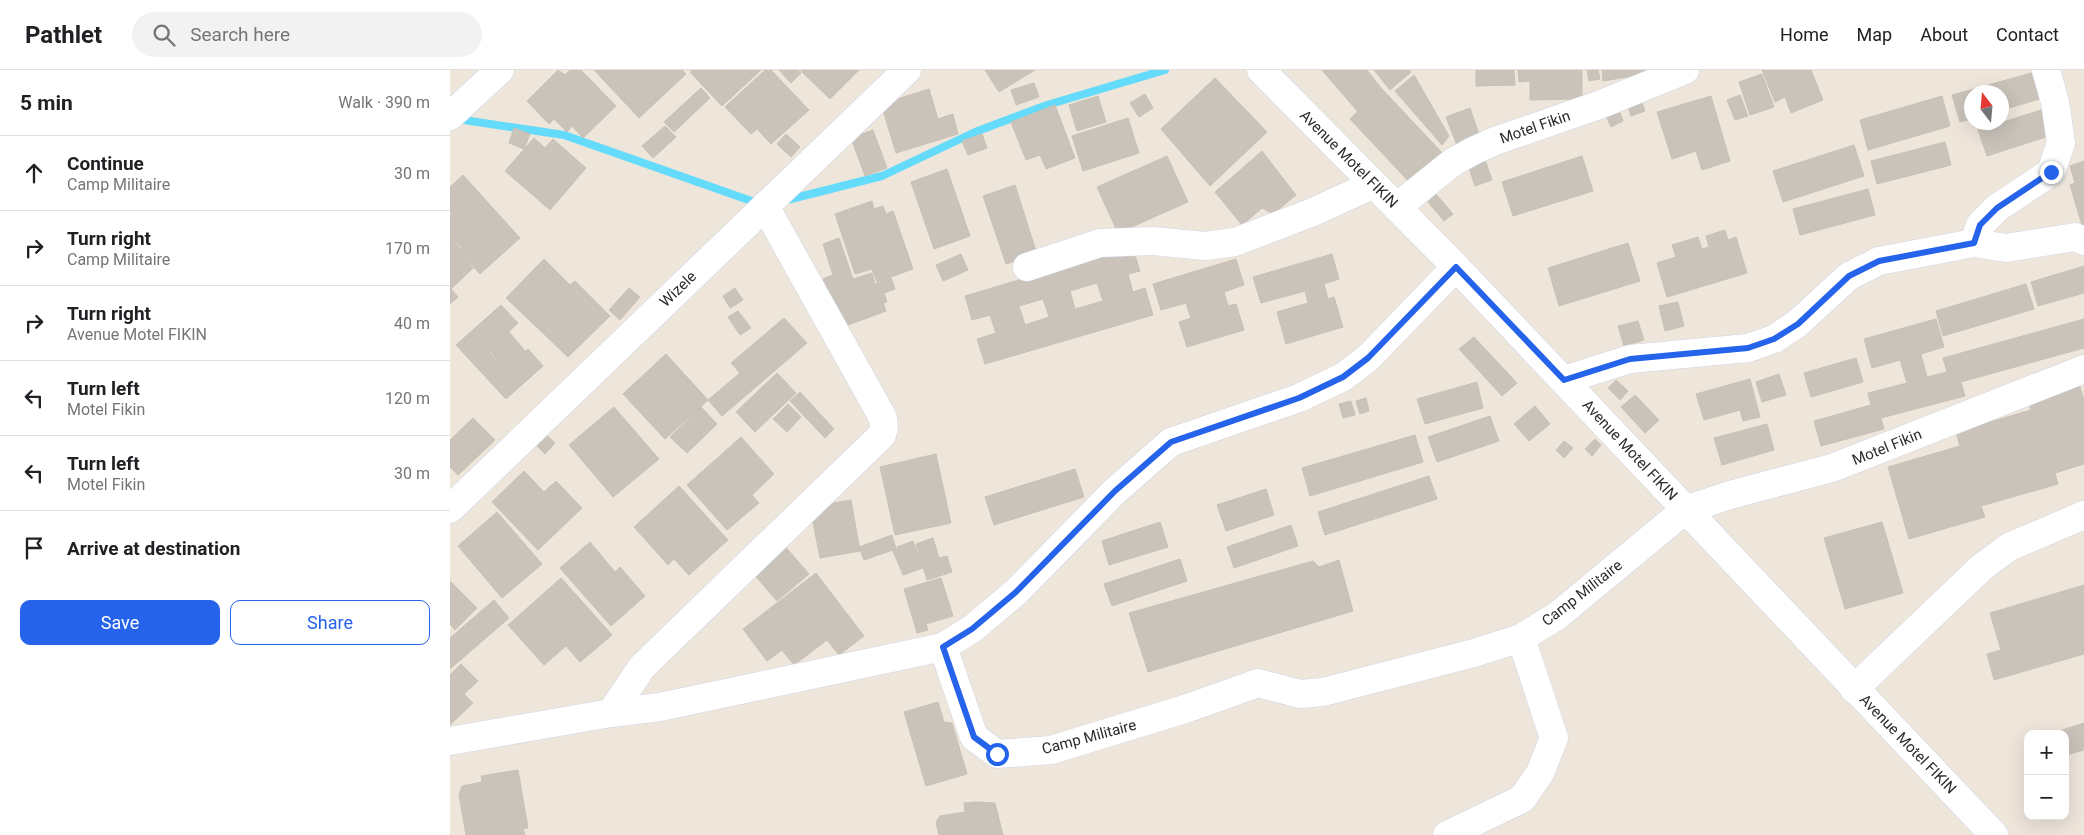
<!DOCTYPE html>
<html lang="en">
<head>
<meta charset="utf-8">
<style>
  body { margin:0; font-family:Roboto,sans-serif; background:#f2f2f2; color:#202124 }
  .controls { position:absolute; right:15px; bottom:15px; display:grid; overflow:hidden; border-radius:10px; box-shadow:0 5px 20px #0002 }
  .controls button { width:45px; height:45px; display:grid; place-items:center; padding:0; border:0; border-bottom:1px solid #e0e0e0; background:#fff; color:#202124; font:25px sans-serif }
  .compass { position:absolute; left:1514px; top:15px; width:45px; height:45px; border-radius:50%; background:#fff; box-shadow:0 5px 20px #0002; rotate:344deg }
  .stop { position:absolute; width:15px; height:15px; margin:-11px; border:4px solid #2563eb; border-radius:50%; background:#fff }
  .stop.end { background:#2563eb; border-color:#fff; box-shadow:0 1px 5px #0008 }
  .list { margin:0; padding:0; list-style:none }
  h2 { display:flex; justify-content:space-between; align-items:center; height:65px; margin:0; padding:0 20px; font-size:21px }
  h2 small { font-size:16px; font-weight:400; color:#757577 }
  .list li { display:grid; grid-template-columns:32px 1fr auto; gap:15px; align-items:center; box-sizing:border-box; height:75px; padding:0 20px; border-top:1px solid #e0e0e0 }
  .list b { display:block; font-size:19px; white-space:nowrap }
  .list p { margin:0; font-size:16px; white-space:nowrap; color:#757577 }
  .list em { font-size:16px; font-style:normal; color:#757577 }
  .actions { display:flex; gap:10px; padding:15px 20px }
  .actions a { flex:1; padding:11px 0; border:1px solid #2563eb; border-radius:10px; text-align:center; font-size:18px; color:#2563eb }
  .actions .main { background:#2563eb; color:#fff }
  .icon { flex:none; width:28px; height:28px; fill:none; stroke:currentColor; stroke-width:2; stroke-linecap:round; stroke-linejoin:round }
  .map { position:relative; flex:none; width:1634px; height:765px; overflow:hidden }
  header { display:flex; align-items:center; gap:30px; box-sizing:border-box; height:70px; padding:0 25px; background:#fff; border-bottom:1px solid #e0e0e0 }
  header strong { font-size:24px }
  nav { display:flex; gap:28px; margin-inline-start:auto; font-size:18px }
  .search { width:350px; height:45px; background:#f2f2f2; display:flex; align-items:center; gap:12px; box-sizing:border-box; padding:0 18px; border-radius:28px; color:#757577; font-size:19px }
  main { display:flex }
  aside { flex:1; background:#fff }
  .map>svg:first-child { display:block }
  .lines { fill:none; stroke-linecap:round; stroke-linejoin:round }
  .stream { stroke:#64dbfb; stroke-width:8 }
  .building { fill:#c9c3ba; stroke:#cac1b5; fill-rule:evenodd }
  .minor-casing { stroke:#d0d6e5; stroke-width:29 }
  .minor { stroke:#fff; stroke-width:28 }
  .route { stroke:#2563eb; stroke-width:6 }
  .labels { text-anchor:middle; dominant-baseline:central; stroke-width:4; stroke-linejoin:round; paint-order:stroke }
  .street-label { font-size:15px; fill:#2b2b2b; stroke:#fff }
</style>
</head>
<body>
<header>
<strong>Pathlet</strong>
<div class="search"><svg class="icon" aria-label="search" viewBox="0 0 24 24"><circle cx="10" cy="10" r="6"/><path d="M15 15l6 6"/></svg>Search here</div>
<nav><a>Home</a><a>Map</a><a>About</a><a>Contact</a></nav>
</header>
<main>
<aside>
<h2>5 min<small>Walk · 390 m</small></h2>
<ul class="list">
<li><svg class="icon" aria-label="ahead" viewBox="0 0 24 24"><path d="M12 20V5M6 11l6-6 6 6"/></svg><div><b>Continue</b><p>Camp Militaire</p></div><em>30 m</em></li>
<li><svg class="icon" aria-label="right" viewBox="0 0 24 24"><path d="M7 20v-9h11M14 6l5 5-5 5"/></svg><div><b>Turn right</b><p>Camp Militaire</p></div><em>170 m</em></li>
<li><svg class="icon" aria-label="right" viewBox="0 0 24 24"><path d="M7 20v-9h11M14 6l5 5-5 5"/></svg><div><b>Turn right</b><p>Avenue Motel FIKIN</p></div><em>40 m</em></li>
<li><svg class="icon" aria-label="left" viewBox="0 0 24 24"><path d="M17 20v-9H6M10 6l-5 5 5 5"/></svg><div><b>Turn left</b><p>Motel Fikin</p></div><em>120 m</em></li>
<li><svg class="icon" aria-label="left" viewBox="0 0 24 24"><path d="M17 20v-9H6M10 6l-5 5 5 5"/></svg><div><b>Turn left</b><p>Motel Fikin</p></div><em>30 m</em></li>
<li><svg class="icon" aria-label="arrive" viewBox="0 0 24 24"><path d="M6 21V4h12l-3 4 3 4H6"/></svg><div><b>Arrive at destination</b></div></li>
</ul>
<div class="actions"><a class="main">Save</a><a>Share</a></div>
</aside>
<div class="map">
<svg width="1634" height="765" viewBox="0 0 1634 765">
  <rect width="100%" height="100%" fill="#eee5db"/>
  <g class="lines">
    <g class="stream">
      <path d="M7,49L114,65L310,134"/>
      <path d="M333,131L432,106L525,62L597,35L715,0"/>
    </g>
  </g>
  <g class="building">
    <path d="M108,0L115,5L120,0H131L166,36L133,68L122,56L117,62L104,49L99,54L77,31Z"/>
    <path d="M144,0H232L236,4L189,48Z"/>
    <path d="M242,0H273L254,17L240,2Z"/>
    <path d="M273,0H311L272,36L254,17Z"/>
    <path d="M315,0H321L359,40L321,74L307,59L301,64L275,37Z"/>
    <path d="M329,0H348L351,3L341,13Z"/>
    <path d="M350,0H409L380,29Z"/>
    <path d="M535,0H585L549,22Z"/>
    <path d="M872,0H917L932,19L908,42Z"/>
    <path d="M924,0H959L961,2L940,20Z"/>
    <path d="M1026,0H1064L1065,15L1026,16Z"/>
    <path d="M1068,0H1132V29L1080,30V11L1069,12Z"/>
    <path d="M1137,0H1148L1150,9L1139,11Z"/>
    <path d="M1152,0H1208V2L1153,11Z"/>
    <path d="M1312,0H1361L1373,30L1341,43L1335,27L1325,32Z"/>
    <path d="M1585,2L1593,28L1552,40V22H1522V49L1510,52L1502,25Z"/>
    <path d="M1312,4L1324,37L1300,45L1289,12Z"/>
    <path d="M964,5L999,66L992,75L945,21Z"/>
    <path d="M765,8L817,62L760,116L711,59Z"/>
    <path d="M584,13L589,27L566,35L561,20Z"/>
    <path d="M251,18L260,28L224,62L214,52Z"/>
    <path d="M479,19L488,49L503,44L508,64L446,83L431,34Z"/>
    <path d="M932,19L996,87L964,117L900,49Z"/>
    <path d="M695,24L703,38L689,47L680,33Z"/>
    <path d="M1290,25L1298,46L1285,50L1277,30Z"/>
    <path d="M648,26L656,52L627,61L619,35Z"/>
    <path d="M1261,26L1280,91L1252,100L1246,81L1222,89L1207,42Z"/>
    <path d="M1492,26L1500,56L1418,80L1410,50Z"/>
    <path d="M1191,30L1195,41L1181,46L1177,34Z"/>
    <path d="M605,35L625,88L596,99L590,85L576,90L561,52Z"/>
    <path d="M1020,38L1031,70L1008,78L996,47Z"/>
    <path d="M1594,39L1602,65L1537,86L1528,60Z"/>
    <path d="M1169,40L1173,51L1161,57L1156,46Z"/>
    <path d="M678,48L689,83L633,101L622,66Z"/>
    <path d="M215,56L226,67L203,88L192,76Z"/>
    <path d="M64,58L80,64L74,79L59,73Z"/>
    <path d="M423,60L437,98L415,106L401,68Z"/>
    <path d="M336,64L350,77L341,87L327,74Z"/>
    <path d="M532,64L537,78L518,85L512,71Z"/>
    <path d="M84,68L95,78L103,69L136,98L100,140L55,101Z"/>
    <path d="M1495,72L1501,95L1427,114L1421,91Z"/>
    <path d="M1404,75L1414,106L1333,132L1323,101Z"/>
    <path d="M812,81L846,125L823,144L812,138L792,155L765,122Z"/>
    <path d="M717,86L738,132L668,163L647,117Z"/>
    <path d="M1132,86L1143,121L1063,146L1052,112Z"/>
    <path d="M1035,90L1042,110L1025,116L1018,95Z"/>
    <path d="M1634,91V162L1620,115L1625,113L1620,96Z"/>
    <path d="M497,99L520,166L484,179L461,112Z"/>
    <path d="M13,105L70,168L30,204L9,181L12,178L0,166V117Z"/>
    <path d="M565,115L587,184L556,194L533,126Z"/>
    <path d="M1418,119L1425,145L1350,165L1343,139Z"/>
    <path d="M986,124L1003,144L994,151L978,132Z"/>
    <path d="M422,131L424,139L433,136L436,144L443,141L463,199L427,212L422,199L405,204L385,144Z"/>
    <path d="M1275,160L1278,170L1286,167L1297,203L1217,227L1207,193L1226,187L1222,175L1248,167L1252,179L1259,177L1256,166Z"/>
    <path d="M0,167L11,179L8,181L23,198L1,219L8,227L0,234Z"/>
    <path d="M389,168L403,209L422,203L425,214L441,208L445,219L434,223L437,232L433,233L436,241L390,258L373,209L383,205L373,174Z"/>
    <path d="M1178,173L1190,211L1109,236L1098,198Z"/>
    <path d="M682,176L690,201L678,204L683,222L695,218L703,245L535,294L527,269L546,263L540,245L522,250L515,226ZM647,213L653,231L625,239L620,221ZM593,229L599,247L575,255L569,236Z"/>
    <path d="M511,184L518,200L493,211L486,195Z"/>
    <path d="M882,184L889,209L874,214L878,229L884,227L893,257L836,274L827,242L858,233L855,221L811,233L803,207Z"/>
    <path d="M94,189L120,215L125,211L160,246L118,287L56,228Z"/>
    <path d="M786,189L794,215L774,222L778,236L786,234L794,260L737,277L729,252L741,248L736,233L711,240L703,214Z"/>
    <path d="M1634,196V223L1588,236L1581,212Z"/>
    <path d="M1576,214L1584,239L1493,266L1486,241Z"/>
    <path d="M179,218L190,227L170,250L159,240Z"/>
    <path d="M285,218L293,230L280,238L273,226Z"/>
    <path d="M1228,232L1234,256L1215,261L1209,236Z"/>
    <path d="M51,235L68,253L38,281L55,300L78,279L93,296L56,329L6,275Z"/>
    <path d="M288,241L301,258L290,265L278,247Z"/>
    <path d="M334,248L357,273L272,346L258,330L290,303L281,293Z"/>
    <path d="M1486,249L1494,277L1471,284L1477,307L1497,302L1493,288L1634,249V278L1511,312L1515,326L1431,348L1434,359L1371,376L1364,351L1421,335L1418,323L1457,313L1450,290L1422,298L1414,269Z"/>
    <path d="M1188,251L1194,270L1174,276L1168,256Z"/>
    <path d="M59,262L75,281L55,299L39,280Z"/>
    <path d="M1024,267L1067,313L1052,326L1009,279Z"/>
    <path d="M216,284L258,330L215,369L173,324Z"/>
    <path d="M1406,288L1413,312L1361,327L1354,303Z"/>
    <path d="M327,303L346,323L305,362L286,342Z"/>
    <path d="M1329,304L1336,325L1312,332L1306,312Z"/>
    <path d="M1300,309L1310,347L1293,351L1290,340L1254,350L1246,324Z"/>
    <path d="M1166,310L1178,321L1170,330L1158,318Z"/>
    <path d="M1027,312L1033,338L975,354L967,329Z"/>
    <path d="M1629,314L1634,330V394L1605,403L1608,414L1531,436L1535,447L1459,469L1438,397L1510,376L1506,362L1581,340L1578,330Z"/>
    <path d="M350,322L384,359L375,368L340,331Z"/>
    <path d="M1185,325L1209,350L1195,363L1171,337Z"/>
    <path d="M916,328L919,341L910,344L906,331Z"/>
    <path d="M901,331L905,345L893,348L889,334Z"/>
    <path d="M338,334L351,347L337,362L323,349Z"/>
    <path d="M1085,336L1100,354L1079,371L1064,354Z"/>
    <path d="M164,337L209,389L163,427L119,375Z"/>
    <path d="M251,337L267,354L237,383L220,367Z"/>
    <path d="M1040,346L1049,371L987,392L978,367Z"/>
    <path d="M23,348L45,370L8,405L0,397V370Z"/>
    <path d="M1317,354L1324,380L1272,395L1264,368Z"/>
    <path d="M93,361L105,373L95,384L82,371Z"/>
    <path d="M965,365L973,392L860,426L852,398Z"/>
    <path d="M291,367L324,404L302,425L309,433L277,460L237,415Z"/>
    <path d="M1145,369L1151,375L1142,386L1135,379Z"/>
    <path d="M1114,371L1123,378L1114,388L1106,380Z"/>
    <path d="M486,384L501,453L445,465L430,397Z"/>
    <path d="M625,399L634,427L544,455L535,427Z"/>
    <path d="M74,401L94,422L106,411L132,438L88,480L42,432Z"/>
    <path d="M979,406L987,429L875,465L868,442Z"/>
    <path d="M229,416L278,470L239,505L224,489L218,495L184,457Z"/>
    <path d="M816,419L824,445L776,461L767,435Z"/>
    <path d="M401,430L410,481L370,488L360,437Z"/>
    <path d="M47,442L92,494L52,528L8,476Z"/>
    <path d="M710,452L718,477L659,495L652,471Z"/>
    <path d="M1432,452L1453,523L1395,539L1374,468Z"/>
    <path d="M841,455L848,476L784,498L777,477Z"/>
    <path d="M442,465L446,479L414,490L409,477Z"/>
    <path d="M483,468L489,488L497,486L502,502L477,510L466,474Z"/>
    <path d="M463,471L473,498L453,505L443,481L447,479V477Z"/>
    <path d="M140,472L165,502L170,497L195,526L161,556L110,498Z"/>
    <path d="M333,474L359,504L327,531L301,501Z"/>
    <path d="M730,489L737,511L662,536L654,514Z"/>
    <path d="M889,490L903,541L698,602L679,543L863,491L869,497Z"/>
    <path d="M366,503L414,566L389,585L377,570L344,595L332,580L317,591L293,559Z"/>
    <path d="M111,508L162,565L130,592L116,576L94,595L58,555Z"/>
    <path d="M491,508L503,546L476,554L478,560L467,563L454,519Z"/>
    <path d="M0,511L27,538L5,560L0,554Z"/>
    <path d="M1634,515V584L1544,610L1537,584L1551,580L1540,543Z"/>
    <path d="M44,530L59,548L0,599V568Z"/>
    <path d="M11,594L28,611L14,624L23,633L0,655V605Z"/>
    <path d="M488,632L494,652L502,653L517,704L476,716L454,642Z"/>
    <path d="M1634,653V680L1616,685L1615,664H1610L1609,661Z"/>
    <path d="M68,700L78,758L73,759L75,765H16L9,725L12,716L32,712L31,706Z"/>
    <path d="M526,732L545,733L553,765H489L486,752L490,746L515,742L514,733Z"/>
  </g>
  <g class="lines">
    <defs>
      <g id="minor">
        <path d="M811,0L1006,197L1544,765"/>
        <path d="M0,46L50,0"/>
        <path d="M947,137L1003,92L1023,81L1045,71L1149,35L1235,0"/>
        <path d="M1524,173L1556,178L1625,167L1634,171"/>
        <path d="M577,197L650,173L703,171L755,176L785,172L863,142L922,115"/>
        <path d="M1006,197L918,288L893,307L849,328L721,372L665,421L566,522L522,559L493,577L524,667L547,684L601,680L735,639L808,613L850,624L873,622L1024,583L1071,568L1107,546L1235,440L1280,425L1382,398L1634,299"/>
        <path d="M1114,310L1180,289L1298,278L1324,269L1348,253L1399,206L1429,191L1524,173L1530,155L1547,138L1601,102L1611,73L1605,32L1596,0"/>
        <path d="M0,439L457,0"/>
        <path d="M1404,619L1532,497L1559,477L1634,445"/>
        <path d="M161,643L192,597L432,365L434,357L433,348L315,136"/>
        <path d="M0,671L161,643L210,637L493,577"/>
        <path d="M997,765L1072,729L1090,703L1104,668L1071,568"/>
      </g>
    </defs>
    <use href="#minor" class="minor-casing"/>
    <use href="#minor" class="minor"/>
  </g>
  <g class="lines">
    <path class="route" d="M547,684L524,667L493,577L522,559L566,522L665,421L721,372L849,328L893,307L918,288L1006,197L1114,310L1180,289L1298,278L1324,269L1348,254L1399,206L1429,191L1524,173L1530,155L1547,138L1601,102"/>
  </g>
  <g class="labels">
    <g class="street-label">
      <text transform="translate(1085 57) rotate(-19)">Motel Fikin</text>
      <text transform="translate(899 89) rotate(45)">Avenue Motel FIKIN</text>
      <text transform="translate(228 219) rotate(-44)">Wizele</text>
      <text transform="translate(1437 377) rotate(-22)">Motel Fikin</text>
      <text transform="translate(1180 380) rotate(47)">Avenue Motel FIKIN</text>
      <text transform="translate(1132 523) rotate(-38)">Camp Militaire</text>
      <text transform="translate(639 667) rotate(-15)">Camp Militaire</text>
      <text transform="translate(1458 674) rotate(46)">Avenue Motel FIKIN</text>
    </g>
  </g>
</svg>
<div class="controls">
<button>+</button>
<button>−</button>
</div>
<svg class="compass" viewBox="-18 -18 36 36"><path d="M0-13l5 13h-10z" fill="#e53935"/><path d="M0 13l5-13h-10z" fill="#757577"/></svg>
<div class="stop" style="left:547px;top:684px"></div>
<div class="stop end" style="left:1601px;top:102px"></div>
</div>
</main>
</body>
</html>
